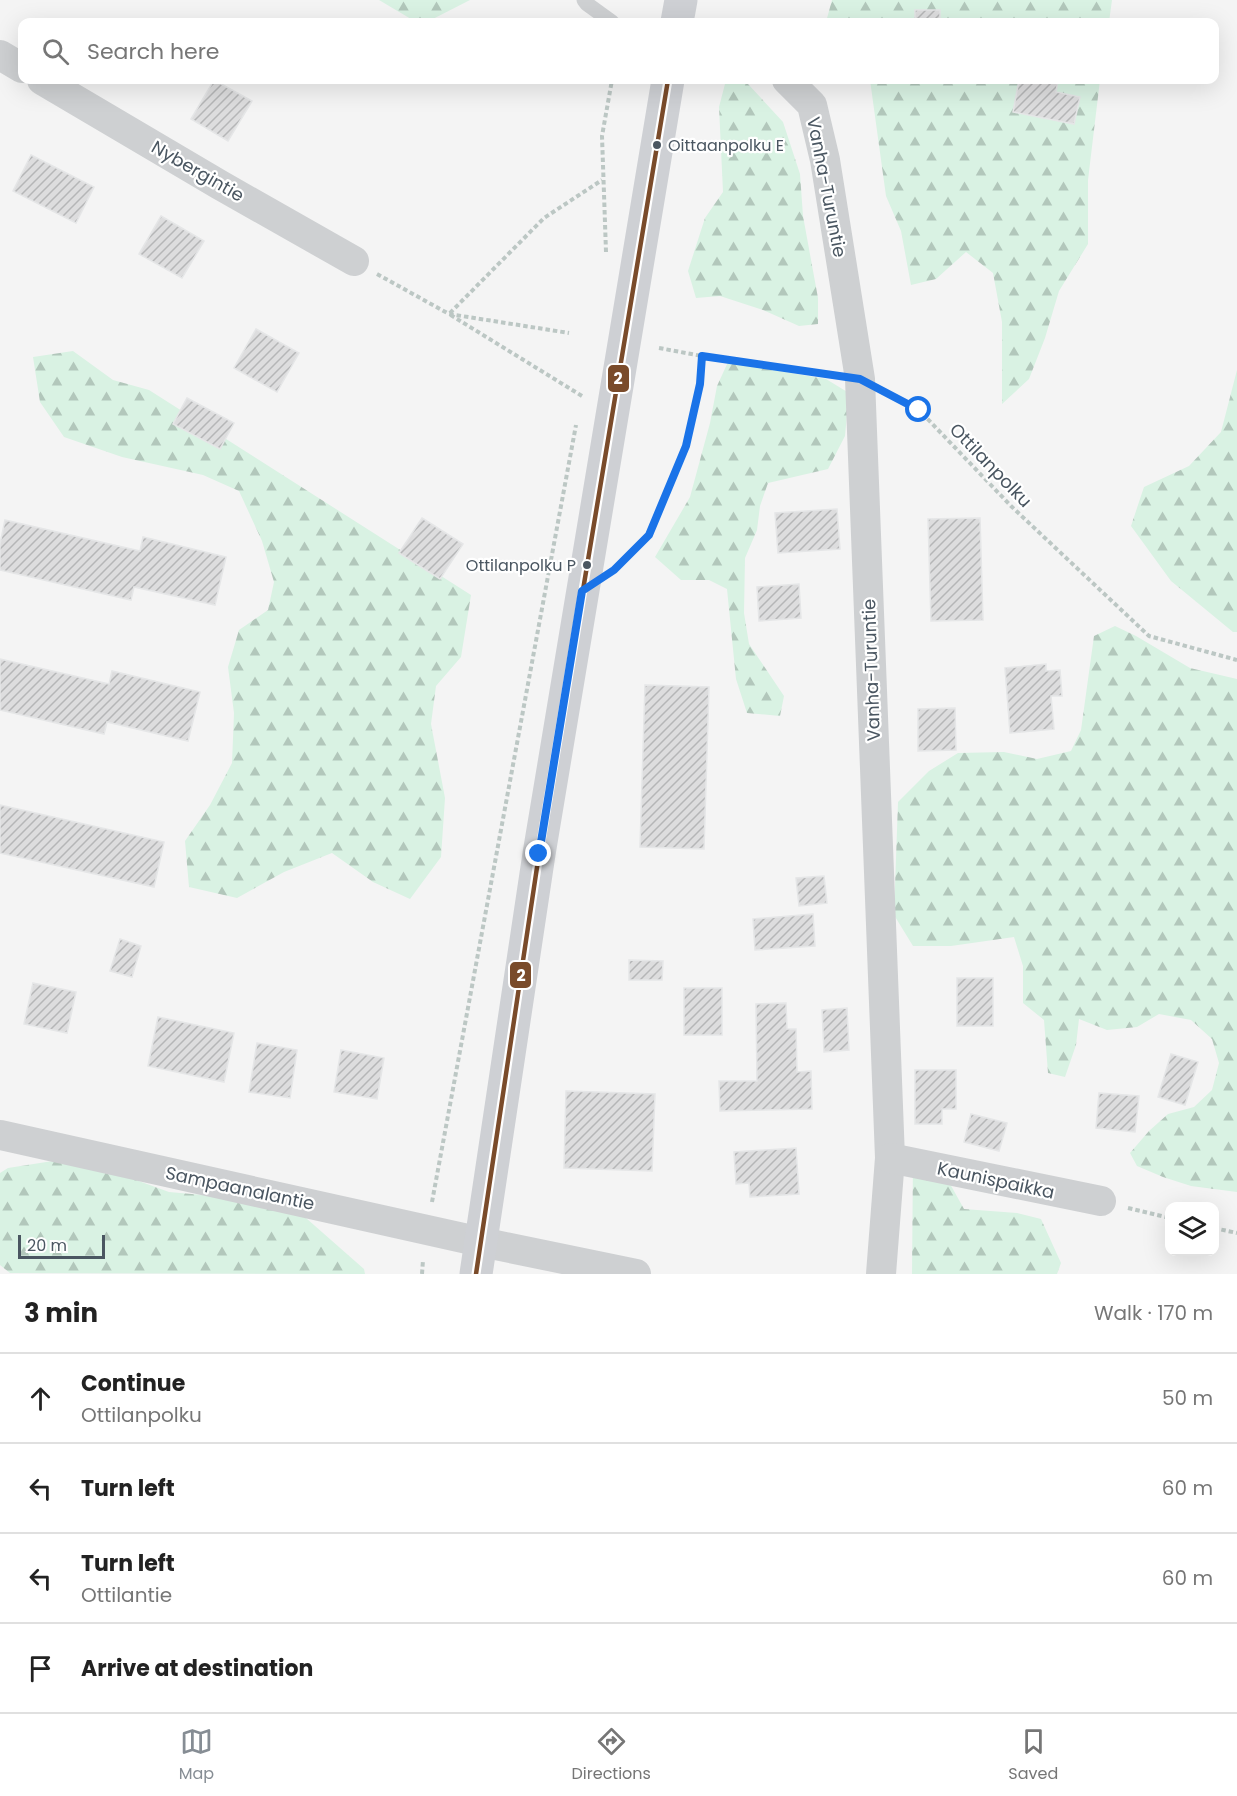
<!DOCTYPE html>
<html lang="en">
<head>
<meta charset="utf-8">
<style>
  body { margin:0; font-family:Poppins,sans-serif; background:#f6f6f6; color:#222 }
  .controls { position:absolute; right:18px; bottom:18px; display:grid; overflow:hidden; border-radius:12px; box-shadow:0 6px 24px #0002 }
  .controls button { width:54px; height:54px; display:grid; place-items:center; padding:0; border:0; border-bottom:2px solid #e0e0e0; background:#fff; color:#222; font:30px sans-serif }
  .scale { position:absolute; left:18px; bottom:15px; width:87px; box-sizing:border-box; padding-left:6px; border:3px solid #4a5661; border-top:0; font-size:16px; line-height:21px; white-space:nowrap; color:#4a5661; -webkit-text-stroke:4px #fff; paint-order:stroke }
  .stop { position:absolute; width:18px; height:18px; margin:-14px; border:4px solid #1a73e8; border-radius:50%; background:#fff }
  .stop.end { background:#1a73e8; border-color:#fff; box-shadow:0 2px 6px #0008 }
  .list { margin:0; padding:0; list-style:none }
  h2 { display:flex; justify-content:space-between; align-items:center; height:78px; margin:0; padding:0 24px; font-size:26px }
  h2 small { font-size:20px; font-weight:400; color:#767676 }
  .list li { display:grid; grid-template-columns:39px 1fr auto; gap:18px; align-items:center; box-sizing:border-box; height:90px; padding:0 24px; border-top:2px solid #e0e0e0 }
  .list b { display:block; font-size:22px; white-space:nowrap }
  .list p { margin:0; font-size:20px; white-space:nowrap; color:#767676 }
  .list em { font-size:20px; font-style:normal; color:#767676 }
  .icon { flex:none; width:33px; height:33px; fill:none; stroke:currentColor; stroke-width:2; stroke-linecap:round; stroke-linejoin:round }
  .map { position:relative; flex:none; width:1237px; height:1274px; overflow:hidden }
  .search { position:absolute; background:#fff; box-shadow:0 6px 24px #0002; left:18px; right:18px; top:18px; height:66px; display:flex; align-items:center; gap:15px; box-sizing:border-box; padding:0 21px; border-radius:12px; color:#767676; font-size:22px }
  .sheet { height:438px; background:#fff }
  nav { display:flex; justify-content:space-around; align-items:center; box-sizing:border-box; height:84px; border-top:2px solid #e0e0e0; background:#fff; font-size:16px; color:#767676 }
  nav a { display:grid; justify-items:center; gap:3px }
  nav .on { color:#868d94 }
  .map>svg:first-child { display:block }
  .forest { fill:url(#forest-firs) }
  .building { fill:url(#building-hatch); stroke:#e5e6e7; stroke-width:1.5 }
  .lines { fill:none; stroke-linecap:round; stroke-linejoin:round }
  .path { stroke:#bcc7c4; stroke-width:4; stroke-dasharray:4.5 3; stroke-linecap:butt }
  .lane { stroke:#ced0d2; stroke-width:15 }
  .street { stroke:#ced0d2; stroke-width:30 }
  .secondary { stroke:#ced0d4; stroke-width:33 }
  .bus-1-casing { stroke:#fff; stroke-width:9 }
  .bus-1 { stroke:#7a4b2a; stroke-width:4.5 }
  .route { stroke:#1a73e8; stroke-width:8 }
  .bus-dot { fill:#4a5661; stroke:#fff; stroke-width:2 }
  .labels { text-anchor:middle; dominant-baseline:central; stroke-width:4.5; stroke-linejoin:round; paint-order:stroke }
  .bus-label { font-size:16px; fill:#4a5661; stroke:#fff; text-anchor:start }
  .street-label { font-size:18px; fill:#4a5661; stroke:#fff }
  .line-badge { stroke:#fff; stroke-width:2 }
  .badge-label { font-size:16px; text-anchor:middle; font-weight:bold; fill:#fff }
</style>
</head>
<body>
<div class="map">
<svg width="1237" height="1274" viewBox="0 0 1237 1274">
  <defs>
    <pattern id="forest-firs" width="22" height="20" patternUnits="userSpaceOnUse" patternTransform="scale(1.5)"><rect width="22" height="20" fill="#d9f2e3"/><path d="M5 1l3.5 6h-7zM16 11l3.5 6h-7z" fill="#b2c7bb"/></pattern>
    <pattern id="building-hatch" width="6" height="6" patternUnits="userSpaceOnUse" patternTransform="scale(1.5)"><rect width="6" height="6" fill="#ddddde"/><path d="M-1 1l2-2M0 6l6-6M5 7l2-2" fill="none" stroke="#b5b6b7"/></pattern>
  </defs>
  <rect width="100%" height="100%" fill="#f4f4f4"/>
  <g class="forest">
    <path d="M379,0H470L427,22H416Z"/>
    <path d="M832,0H1112L1109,22H826Z"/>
    <path d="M726,80L748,84L783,122L800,174L803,216L818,298V324L799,326L763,310L720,296L696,298L688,271L705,218L723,192L719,107Z"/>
    <path d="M870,80H1100L1088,180V244L1059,291L1045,338L1029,379L1002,404V322L993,273L966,252L936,279L911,285L901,231L886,196Z"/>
    <path d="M73,351L113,380L149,390L471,595L461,657L436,686L431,724L445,798L441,857L410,899L373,882L332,853L284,872L237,898L189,887L185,841L210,805L232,763L234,713L228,667L239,630L268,610L274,582L262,541L239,491L203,475L122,457L64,437L40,402L33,357Z"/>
    <path d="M728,362L826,379L849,393L845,436L828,469L768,483L760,506L757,530L745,558L744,613L749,644L784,696L780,716L747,713L736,679L727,589L709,580H681L655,557L690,497L710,423L717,386Z"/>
    <path d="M1237,370V632H1233L1171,581L1131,526L1144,487L1189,466L1221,432Z"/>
    <path d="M1115,626L1136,636L1190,668L1237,679V1192L1191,1186L1163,1177L1137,1166L1130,1153L1149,1131L1168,1114L1194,1107L1212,1090L1219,1063L1212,1039L1191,1020L1159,1014L1137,1027L1107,1030L1079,1019L1076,1045L1065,1077L1048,1073L1044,1020L1023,1003V966L1014,937L951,946H913L894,915L898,802L929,771L958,753L1004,752L1037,759L1071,751L1081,730L1094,636Z"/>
    <path d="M913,1157L949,1182L964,1209L1017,1213L1041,1219L1061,1263L1057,1274H912Z"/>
    <path d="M59,1160L114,1172L169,1192L237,1198L298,1211L364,1269L365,1274L10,1273L0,1265V1173L8,1168Z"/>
  </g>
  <g class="building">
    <rect x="915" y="10" width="25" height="12"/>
    <path d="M214,80L252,101L228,141L191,119Z"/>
    <path d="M1019,80H1058L1056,92L1080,97L1074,124L1013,112Z"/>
    <path d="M31,155L94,187L76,223L13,191Z"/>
    <path d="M161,216L204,241L182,278L139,254Z"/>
    <path d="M256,329L299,353L277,392L234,368Z"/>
    <path d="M187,398L234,423L220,449L173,424Z"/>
    <path d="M837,509L840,549L778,553L775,513Z"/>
    <path d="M422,518L463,544L440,579L399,553Z"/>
    <path d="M980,518L983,620L931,621L928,519Z"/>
    <path d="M5,520L140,551L143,537L226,557L215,605L134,587L131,600L0,570V544Z"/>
    <path d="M799,584L801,618L759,621L757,587Z"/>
    <path d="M0,659L109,684L112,671L200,692L188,741L107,722L104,734L0,710Z"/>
    <path d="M1046,664V671L1060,670L1062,696H1051L1054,729L1010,733L1005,668Z"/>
    <path d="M645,685L709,687L704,849L640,847Z"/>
    <path d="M955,708L956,750L918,751V709Z"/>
    <path d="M0,805L164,842L154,887L0,853Z"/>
    <path d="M824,876L827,903L799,906L796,878Z"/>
    <path d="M813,914L815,946L755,950L753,919Z"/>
    <path d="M120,939L141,946L132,977L110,971Z"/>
    <path d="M629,960L663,961L662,980H629Z"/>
    <rect x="957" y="978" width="36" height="48"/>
    <path d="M33,983L76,992L67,1033L24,1024Z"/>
    <rect x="684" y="988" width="38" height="47"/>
    <path d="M786,1003L787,1029H796L797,1072L811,1071L812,1109L720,1111L719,1081H757L756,1004Z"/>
    <path d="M847,1008L849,1050L824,1052L822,1010Z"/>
    <path d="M158,1017L234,1033L224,1082L148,1066Z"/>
    <path d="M257,1043L297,1050L290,1098L249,1092Z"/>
    <path d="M341,1050L384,1058L377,1099L334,1092Z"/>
    <path d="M1171,1054L1198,1062L1185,1105L1158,1097Z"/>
    <path d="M915,1070H956V1109H942V1124H915Z"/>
    <path d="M566,1091L655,1094L652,1171L564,1168Z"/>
    <path d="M1099,1093L1139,1096L1135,1132L1096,1128Z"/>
    <path d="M971,1114L1007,1123L999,1151L964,1142Z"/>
    <path d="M796,1148L799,1194L750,1197L749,1183L736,1184L734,1152Z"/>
  </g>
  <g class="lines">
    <g class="path">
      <path d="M606,252L602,136L612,80"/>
      <path d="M377,274L449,314L569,333"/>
      <path d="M659,348L702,356L830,375"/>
      <path d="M890,395L919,410L1011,506L1149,636L1237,660"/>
      <path d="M582,396L449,314L544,218L602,180"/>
      <path d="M619,565L649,535L686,446L700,384L702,356"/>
      <path d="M432,1202L576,425"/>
      <path d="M1128,1208L1170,1218"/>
      <path d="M1214,1228L1237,1233"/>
      <path d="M422,1274L423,1260"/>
    </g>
    <path class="lane" d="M584,0L587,4L612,22"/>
    <g class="street">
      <path d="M0,55L22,68"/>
      <path d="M42,80L220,185L354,261"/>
      <path d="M787,80L812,105L825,160L860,379L890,1158L881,1274"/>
      <path d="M0,1135L481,1242L636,1274"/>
      <path d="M890,1158L1101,1201"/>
    </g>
    <g class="secondary">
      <path d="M677,22L681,0"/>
      <path d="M476,1274L539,854L668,80"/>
    </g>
    <defs>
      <path id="bus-1" d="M476,1274L539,854L668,80"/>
    </defs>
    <use href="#bus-1" class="bus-1-casing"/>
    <use href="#bus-1" class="bus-1"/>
  </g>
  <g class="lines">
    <path class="route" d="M539,854L582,591L614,570L649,535L686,446L700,384L702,356L860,379L919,410"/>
  </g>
  <g class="bus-dot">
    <circle cx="657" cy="145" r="5"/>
    <circle cx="587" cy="565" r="5"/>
  </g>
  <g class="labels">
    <g class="bus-label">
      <text x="668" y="145">Oittaanpolku E</text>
      <text x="576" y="565" text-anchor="end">Ottilanpolku P</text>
    </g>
    <g class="street-label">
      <text transform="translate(198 171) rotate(30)">Nybergintie</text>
      <text transform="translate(827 187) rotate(79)">Vanha-Turuntie</text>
      <text transform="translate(991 465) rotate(46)">Ottilanpolku</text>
      <text transform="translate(871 670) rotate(-92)">Vanha-Turuntie</text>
      <text transform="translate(996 1180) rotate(12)">Kaunispaikka</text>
      <text transform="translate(240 1188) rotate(12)">Sampaanalantie</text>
    </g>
  </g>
  <g class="line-badge">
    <rect x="607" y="364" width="23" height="29" rx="6" fill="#7a4b2a"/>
    <rect x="509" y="961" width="23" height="28" rx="6" fill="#7a4b2a"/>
  </g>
  <g class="badge-label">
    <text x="618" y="384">2</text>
    <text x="521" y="981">2</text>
  </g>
</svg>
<div class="controls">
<button><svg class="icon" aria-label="layers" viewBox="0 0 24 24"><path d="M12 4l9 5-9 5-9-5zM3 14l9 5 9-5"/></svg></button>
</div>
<div class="scale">20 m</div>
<div class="stop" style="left:919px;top:410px"></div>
<div class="stop end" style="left:539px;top:854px"></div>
<div class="search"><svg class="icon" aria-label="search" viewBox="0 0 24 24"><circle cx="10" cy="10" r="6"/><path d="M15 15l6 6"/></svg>Search here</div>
</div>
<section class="sheet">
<h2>3 min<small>Walk · 170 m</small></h2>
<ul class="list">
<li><svg class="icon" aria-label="ahead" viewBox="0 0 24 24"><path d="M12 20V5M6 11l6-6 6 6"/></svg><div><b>Continue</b><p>Ottilanpolku</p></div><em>50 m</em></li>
<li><svg class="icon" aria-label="left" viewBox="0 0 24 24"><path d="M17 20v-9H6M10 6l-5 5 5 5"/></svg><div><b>Turn left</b></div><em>60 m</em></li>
<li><svg class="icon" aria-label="left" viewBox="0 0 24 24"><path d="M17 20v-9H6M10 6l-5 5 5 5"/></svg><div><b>Turn left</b><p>Ottilantie</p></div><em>60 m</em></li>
<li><svg class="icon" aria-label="arrive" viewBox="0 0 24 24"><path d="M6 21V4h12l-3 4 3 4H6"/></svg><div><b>Arrive at destination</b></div></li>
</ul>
</section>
<nav>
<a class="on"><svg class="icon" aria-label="map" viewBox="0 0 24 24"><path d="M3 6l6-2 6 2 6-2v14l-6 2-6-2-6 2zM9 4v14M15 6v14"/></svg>Map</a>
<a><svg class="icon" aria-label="directions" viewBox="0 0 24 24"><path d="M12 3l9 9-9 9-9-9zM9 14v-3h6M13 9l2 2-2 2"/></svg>Directions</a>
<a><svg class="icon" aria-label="saved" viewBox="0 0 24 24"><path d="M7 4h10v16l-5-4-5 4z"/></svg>Saved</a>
</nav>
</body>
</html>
